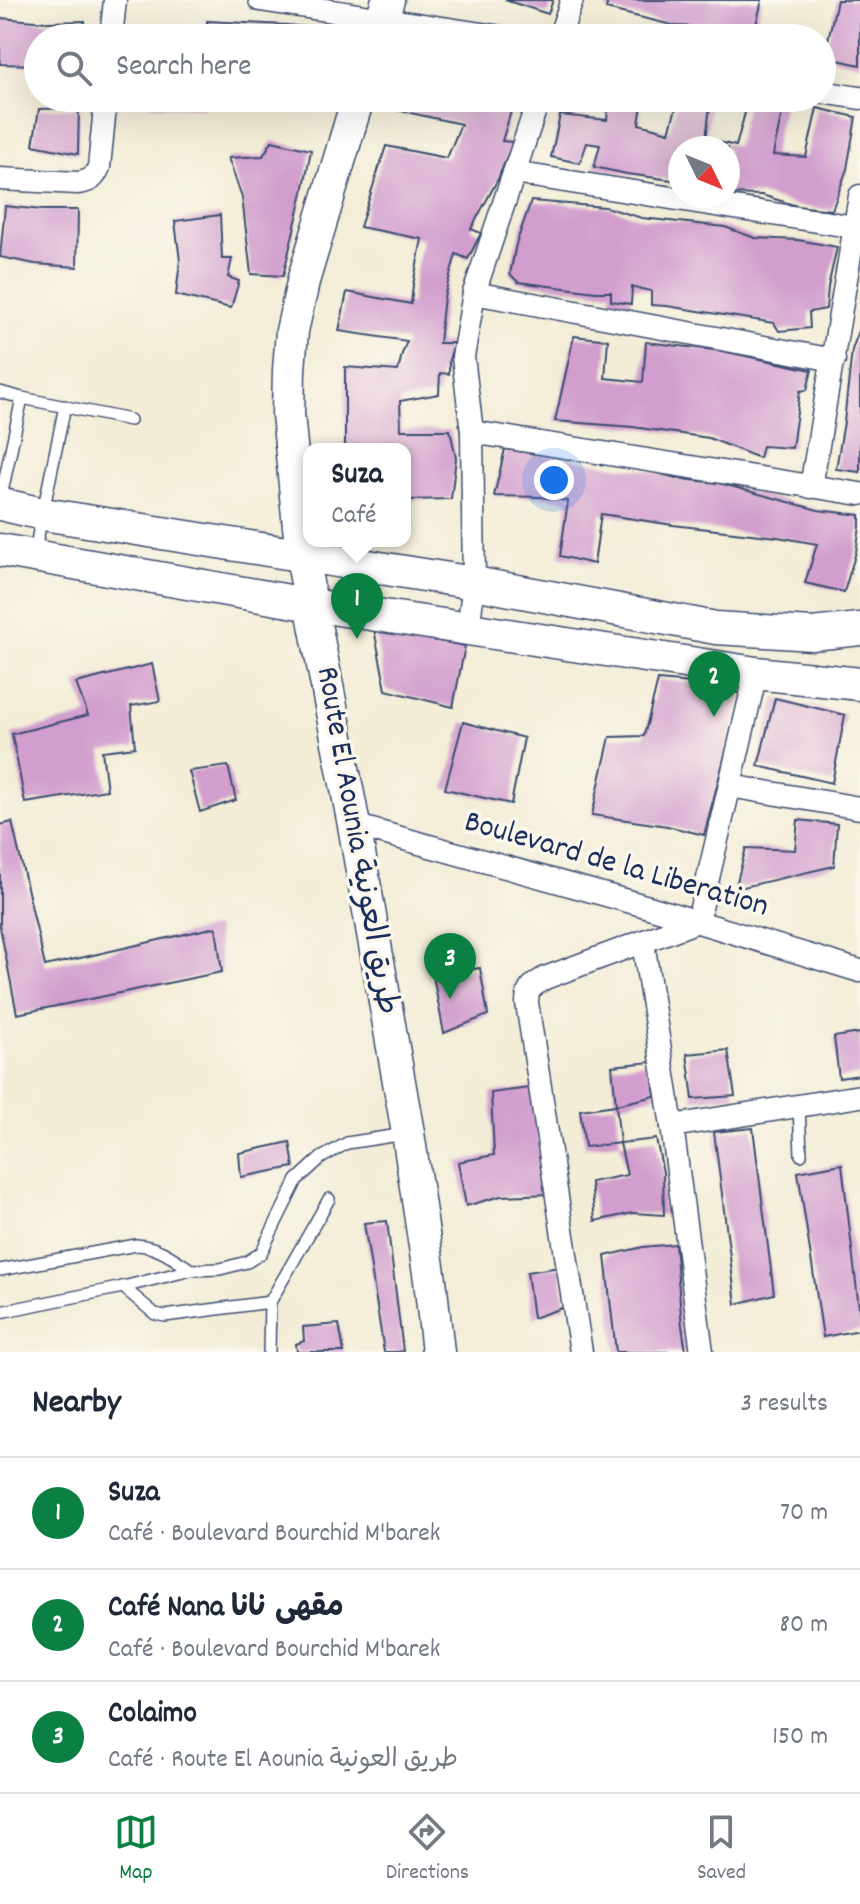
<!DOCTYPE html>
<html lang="en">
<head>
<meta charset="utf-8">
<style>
  body { margin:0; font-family:Dekko,"Playpen Sans Arabic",sans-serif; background:#f2f2f3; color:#1f2937 }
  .compass { position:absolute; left:668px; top:136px; width:72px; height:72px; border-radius:50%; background:#fff; box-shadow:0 8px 32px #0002; rotate:133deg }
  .you { position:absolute; left:554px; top:480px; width:28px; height:28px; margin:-20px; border:6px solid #fff; border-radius:50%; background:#1a73e8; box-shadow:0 0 0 12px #1a73e833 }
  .badge { display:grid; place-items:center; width:52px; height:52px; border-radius:50%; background:#0b8043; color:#fff; font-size:26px; font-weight:700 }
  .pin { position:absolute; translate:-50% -66px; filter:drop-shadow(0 2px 4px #0008) }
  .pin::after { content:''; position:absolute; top:42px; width:28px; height:24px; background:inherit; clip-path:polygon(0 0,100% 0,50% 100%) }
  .popup { position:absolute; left:303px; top:443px; width:108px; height:104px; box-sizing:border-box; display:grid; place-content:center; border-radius:16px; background:#fff; filter:drop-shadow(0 2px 6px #0005); font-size:26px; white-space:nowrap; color:#747a83 }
  .popup b { font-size:30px; color:#1f2937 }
  .popup::after { content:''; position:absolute; left:50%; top:100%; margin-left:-16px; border:16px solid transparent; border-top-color:#fff }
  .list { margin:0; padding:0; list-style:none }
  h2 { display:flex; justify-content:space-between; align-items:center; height:104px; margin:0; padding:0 32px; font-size:34px }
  h2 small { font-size:26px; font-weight:400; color:#747a83 }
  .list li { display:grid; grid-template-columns:52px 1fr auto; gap:24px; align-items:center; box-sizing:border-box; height:112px; padding:0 32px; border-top:2px solid #e0e1e3 }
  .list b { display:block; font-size:30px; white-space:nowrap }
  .list p { margin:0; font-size:26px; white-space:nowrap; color:#747a83 }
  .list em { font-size:26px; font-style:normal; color:#747a83 }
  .icon { flex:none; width:44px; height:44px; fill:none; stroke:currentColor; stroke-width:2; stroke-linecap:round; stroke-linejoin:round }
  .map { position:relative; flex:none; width:860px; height:1352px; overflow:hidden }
  .search { position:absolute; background:#fff; box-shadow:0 8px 32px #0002; left:24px; right:24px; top:24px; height:88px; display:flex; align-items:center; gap:20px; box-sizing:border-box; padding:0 28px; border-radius:44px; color:#747a83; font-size:30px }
  .sheet { height:440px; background:#fff }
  nav { display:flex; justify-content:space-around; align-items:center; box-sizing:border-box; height:112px; border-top:2px solid #e0e1e3; background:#fff; font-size:22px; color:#747a83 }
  nav a { display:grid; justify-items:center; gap:4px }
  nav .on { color:#0b8043 }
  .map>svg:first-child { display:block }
  .building { fill:#d19ece }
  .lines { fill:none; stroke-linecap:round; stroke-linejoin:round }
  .lane-casing { stroke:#3b4c70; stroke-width:14 }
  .street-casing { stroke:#3b4c70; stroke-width:25 }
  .secondary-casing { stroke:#3b4c70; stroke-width:35 }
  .lane { stroke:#fff; stroke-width:11 }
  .street { stroke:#fff; stroke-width:22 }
  .secondary { stroke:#fff; stroke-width:32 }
  .labels { text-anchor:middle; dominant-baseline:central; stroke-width:7; stroke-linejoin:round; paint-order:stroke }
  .street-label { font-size:32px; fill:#1b2f5e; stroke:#fbf7ec }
</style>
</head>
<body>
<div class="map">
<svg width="860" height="1352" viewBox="0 0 860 1352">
  <rect width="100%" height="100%" fill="#fbf7ec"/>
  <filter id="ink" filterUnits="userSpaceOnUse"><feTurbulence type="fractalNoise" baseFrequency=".0125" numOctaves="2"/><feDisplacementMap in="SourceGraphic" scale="16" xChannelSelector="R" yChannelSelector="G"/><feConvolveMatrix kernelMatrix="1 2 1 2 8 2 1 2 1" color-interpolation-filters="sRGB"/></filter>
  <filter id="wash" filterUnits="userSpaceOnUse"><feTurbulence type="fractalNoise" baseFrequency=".006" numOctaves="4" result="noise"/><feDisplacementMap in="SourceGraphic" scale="32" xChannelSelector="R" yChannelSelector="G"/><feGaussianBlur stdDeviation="1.8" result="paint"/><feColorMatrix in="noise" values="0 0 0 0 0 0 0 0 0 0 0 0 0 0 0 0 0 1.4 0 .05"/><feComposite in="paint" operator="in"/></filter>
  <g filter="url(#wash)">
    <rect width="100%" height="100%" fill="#f3edd7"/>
    <g id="blocks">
      <g class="building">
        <path d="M505,0H553L548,14Z"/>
        <path d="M608,0H762L753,38H739L714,28L676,26L606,9Z"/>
        <path d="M837,0H860V65L824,57Z"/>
        <path d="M0,18L47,22L85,21L83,38H38V65L0,64Z"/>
        <path d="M207,21L286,25L349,31L347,38H209Z"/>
        <path d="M148,29L187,30L188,38H148Z"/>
        <path d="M151,98H202L205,108L151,105Z"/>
        <path d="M401,98H515L502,141L513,142L498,179L471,229L481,233L468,259L456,254L444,297L439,343H454L449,360V374L440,373L439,394L400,401L401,430H450L456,458L451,499L405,500L408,466H405V449H345V367L398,371L402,354L407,341L339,331L347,292L411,304L413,285L422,239L360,227L386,146L447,158L461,124L397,110Z"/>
        <path d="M609,98H643L639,124L669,132L679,98H711L706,139L736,146L749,98H785L773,155L806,157L817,108L856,117L847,169L832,210L797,206L762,195L728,194V148H680V181L627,174L594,167L600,145L587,143L580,163L551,157L560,115L607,120Z"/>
        <path d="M79,108L78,154L33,145L39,109Z"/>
        <path d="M272,141L311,150L303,192L283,276L251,274L242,197L228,158L263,156Z"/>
        <path d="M531,201L605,207L642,218L725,227L755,238L798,240L837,247L828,287L826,309L809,312L810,328L779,331L774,323L667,306L651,305V291L632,287L631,304L611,301V292H596L518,282L510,274L516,244Z"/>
        <path d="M5,206L42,210H78L77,267L35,264L0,257Z"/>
        <path d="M220,215L222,259H232L228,277L239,281L231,308L176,295L180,261L175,221Z"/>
        <path d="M860,327V472L836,469L844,422L852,350Z"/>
        <path d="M574,336L608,340L605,378L643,382L646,342L722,351L812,370L807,390L800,391L792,448L762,446L759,458L709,438L633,427L555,421Z"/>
        <path d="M505,449L649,471L681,479L719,483L818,510L860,515V527L856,552L844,592L805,583L817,544L778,537L673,525L601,514L594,564L560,556L568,501L540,497L494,496Z"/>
        <path d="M373,624L433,640L465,646L453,707L386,690Z"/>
        <path d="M152,664L160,701L131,706L135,747L102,751L107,790L25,803L12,734L88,715L76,683Z"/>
        <path d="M658,680L703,684L741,694L704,835L667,826L592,815L610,737L644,736Z"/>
        <path d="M775,698L845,715L832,783L758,766Z"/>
        <path d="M463,722L524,738L511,804L445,789Z"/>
        <path d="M228,766L236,800L200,812L189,771Z"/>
        <path d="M798,820L837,824L834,866L735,889L746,848L795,850Z"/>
        <path d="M12,822L45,966L216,927L222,972L17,1014L0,927V825Z"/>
        <path d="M480,968L488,1015L444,1033L433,976Z"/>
        <path d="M860,1033V1075L839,1078L834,1037Z"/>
        <path d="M728,1050L735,1096L693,1099L687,1054Z"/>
        <path d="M651,1062L655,1096L616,1105L612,1066Z"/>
        <path d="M537,1087L539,1150L550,1194L501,1196L466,1206L458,1162L494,1155L491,1093Z"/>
        <path d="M616,1105L620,1143L585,1147L580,1110Z"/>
        <path d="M753,1128L774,1294L736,1304L714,1132Z"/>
        <path d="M656,1139L663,1172L664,1215L633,1213L595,1221L591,1182L627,1175L620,1143Z"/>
        <path d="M290,1142L294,1167L241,1177L239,1153Z"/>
        <path d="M842,1164L860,1317V1330L823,1337L798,1172Z"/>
        <path d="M387,1221L403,1351L398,1352H384L364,1223Z"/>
        <path d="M675,1244L682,1326L686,1352H616L605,1256L643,1247Z"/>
        <path d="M560,1267L565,1307L533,1318L527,1272Z"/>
        <path d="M339,1324L344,1352H297L296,1344L304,1341L303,1327Z"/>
      </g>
    </g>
  </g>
  <g filter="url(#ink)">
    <use href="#blocks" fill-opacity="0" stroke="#3b4c70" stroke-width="2"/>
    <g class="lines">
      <defs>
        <g id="lane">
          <path d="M0,392L22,398L130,420"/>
          <path d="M0,501L22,398"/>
          <path d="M34,555L65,406"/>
          <path d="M799,1105L801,1155"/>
          <path d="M0,1270L136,1245C158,1246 173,1258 191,1270"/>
          <path d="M123,1287L155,1314L165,1316L270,1302"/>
          <path d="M0,1312L123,1287L191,1270L220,1269L247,1262L261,1253L297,1180L321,1158L347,1143L405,1134"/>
          <path d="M269,1352L270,1302L329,1199"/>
        </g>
        <g id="street">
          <path d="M260,0L508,38"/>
          <path d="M111,38L115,0"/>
          <path d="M559,38L572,0"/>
          <path d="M822,92L860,98"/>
          <path d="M514,173L855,227"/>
          <path d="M0,179L78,183C90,181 94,179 99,167L106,98"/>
          <path d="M474,293L834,360"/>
          <path d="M472,432L860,494"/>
          <path d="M811,487L860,196"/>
          <path d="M468,629L474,583L472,432L463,357L474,293L539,98"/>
          <path d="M730,786L860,808"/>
          <path d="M354,825L649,907L860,971"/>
          <path d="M643,942L672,1126L702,1352"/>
          <path d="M672,1126L860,1096"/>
          <path d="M581,1352L527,1003C527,988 532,986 545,978L698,921L756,673"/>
        </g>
        <g id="secondary">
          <path d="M376,38L388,0"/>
          <path d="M358,98L304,278L292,331L289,370L288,414L302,557L354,825L408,1133L430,1280L438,1352"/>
          <path d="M0,504L43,514L474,583L716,628L812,634L860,629"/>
          <path d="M0,550L312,605L756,673L860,684"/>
        </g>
      </defs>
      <use href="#lane" class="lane-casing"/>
      <use href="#street" class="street-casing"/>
      <use href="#secondary" class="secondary-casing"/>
      <use href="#lane" class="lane"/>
      <use href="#street" class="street"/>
      <use href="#secondary" class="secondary"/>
    </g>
  </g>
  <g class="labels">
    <g class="street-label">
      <text transform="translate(355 841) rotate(80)">Route El Aounia طريق العونية</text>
      <text transform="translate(616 866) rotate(16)">Boulevard de la Liberation</text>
    </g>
  </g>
</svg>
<svg class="compass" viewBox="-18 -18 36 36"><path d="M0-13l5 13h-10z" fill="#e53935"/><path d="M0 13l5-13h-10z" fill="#747a83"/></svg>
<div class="you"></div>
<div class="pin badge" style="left:357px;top:639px">1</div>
<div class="popup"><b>Suza</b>Café</div>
<div class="pin badge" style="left:714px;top:717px">2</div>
<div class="pin badge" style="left:450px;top:999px">3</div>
<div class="search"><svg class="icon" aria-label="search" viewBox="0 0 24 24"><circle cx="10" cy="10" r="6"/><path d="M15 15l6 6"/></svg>Search here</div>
</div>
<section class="sheet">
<h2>Nearby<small>3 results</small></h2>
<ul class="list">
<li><span class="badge">1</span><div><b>Suza</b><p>Café · Boulevard Bourchid M'barek</p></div><em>70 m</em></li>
<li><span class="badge">2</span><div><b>Café Nana مقهى نانا</b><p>Café · Boulevard Bourchid M'barek</p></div><em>80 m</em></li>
<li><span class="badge">3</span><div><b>Colaimo</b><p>Café · Route El Aounia طريق العونية</p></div><em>150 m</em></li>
</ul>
</section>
<nav>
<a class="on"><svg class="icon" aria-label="map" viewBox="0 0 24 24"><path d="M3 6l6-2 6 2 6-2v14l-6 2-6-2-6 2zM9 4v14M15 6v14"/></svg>Map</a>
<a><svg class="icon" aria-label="directions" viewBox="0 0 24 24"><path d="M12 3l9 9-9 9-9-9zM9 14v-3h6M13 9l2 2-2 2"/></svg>Directions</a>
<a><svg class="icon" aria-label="saved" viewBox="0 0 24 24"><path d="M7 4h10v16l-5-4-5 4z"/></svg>Saved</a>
</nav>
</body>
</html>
